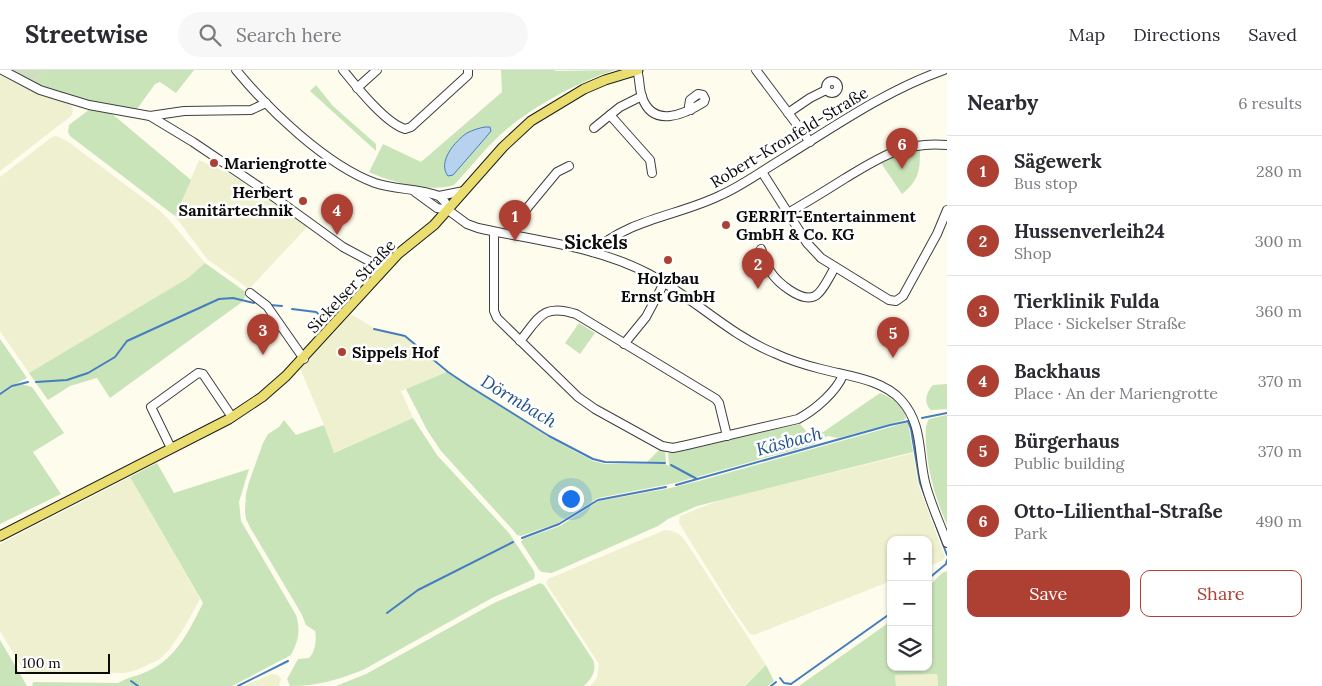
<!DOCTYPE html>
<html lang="en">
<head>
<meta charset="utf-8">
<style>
  body { margin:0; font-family:Lora,serif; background:#f7f7f7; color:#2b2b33 }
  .controls { position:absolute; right:15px; bottom:15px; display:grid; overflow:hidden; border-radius:10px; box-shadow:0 1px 4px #0004 }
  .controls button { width:45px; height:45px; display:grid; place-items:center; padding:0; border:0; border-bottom:1px solid #e1e1e2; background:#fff; color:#2b2b33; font:25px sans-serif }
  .scale { position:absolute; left:15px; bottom:12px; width:95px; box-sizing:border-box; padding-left:5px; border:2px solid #0c0c0c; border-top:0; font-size:14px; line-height:18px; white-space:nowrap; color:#0c0c0c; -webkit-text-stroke:4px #fff; paint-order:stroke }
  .you { position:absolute; left:570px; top:428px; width:18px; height:18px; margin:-12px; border:4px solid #fff; border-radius:50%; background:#1a73e8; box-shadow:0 0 0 8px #1a73e833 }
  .badge { display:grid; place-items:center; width:32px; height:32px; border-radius:50%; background:#ad3f33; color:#fff; font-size:16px; font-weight:700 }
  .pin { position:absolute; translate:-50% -41px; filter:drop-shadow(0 1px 2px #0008) }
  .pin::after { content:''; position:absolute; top:26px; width:18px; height:15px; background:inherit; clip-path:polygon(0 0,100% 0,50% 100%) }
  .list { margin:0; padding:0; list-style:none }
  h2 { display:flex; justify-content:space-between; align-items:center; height:65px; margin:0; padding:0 20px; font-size:21px }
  h2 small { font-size:16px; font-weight:400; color:#7c7c81 }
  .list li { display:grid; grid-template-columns:32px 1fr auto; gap:15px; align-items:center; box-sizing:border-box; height:70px; padding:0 20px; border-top:1px solid #e1e1e2 }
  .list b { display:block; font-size:19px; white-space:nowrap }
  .list p { margin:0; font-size:16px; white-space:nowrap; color:#7c7c81 }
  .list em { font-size:16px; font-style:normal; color:#7c7c81 }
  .actions { display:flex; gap:10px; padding:15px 20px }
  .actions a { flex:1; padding:11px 0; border:1px solid #ad3f33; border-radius:10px; text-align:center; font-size:18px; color:#ad3f33 }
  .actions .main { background:#ad3f33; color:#fff }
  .icon { flex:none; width:28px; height:28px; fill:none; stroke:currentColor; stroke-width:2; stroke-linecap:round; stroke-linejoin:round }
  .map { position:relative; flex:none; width:947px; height:616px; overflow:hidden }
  header { display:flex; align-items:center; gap:30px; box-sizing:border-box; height:70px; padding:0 25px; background:#fff; border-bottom:1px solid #e1e1e2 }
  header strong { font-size:24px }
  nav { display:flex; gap:28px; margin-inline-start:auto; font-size:18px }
  .search { width:350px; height:45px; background:#f7f7f7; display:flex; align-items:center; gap:12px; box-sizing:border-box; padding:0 18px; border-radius:28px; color:#7c7c81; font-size:19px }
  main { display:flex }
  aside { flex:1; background:#fff }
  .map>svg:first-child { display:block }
  .farmland { fill:#eff0d0 }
  .green { fill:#cae4ba }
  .cemetery { fill:#cfddc1 }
  .water { fill:#b7d2ef; stroke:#457dbf }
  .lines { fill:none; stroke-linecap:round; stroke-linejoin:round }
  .stream { stroke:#457dbf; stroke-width:2 }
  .minor-casing { stroke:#3f3f3f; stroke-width:10 }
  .major-casing { stroke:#1d1d1d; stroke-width:11 }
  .minor { stroke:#fff; stroke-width:8 }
  .major { stroke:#eade70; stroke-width:9 }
  .poi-dot { fill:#ad3f33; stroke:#fff; stroke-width:2 }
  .labels { text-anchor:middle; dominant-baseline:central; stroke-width:5; stroke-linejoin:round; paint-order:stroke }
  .street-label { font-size:16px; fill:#0c0c0c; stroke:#fff }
  .poi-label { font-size:16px; font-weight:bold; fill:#0c0c0c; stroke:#fff; text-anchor:start }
  .water-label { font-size:18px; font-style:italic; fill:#235191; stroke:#fff }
  .quarter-label { font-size:19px; font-weight:bold; fill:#0c0c0c; stroke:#fff }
</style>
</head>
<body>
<header>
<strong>Streetwise</strong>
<div class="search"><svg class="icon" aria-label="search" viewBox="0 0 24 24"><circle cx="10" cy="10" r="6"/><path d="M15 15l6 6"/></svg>Search here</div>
<nav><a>Map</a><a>Directions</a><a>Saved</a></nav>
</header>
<main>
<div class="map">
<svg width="947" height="616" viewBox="0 0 947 616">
  <rect width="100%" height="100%" fill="#fdfced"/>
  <g class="farmland">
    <path d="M0,4L40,23L67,33L72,36L73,41L71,46L0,101Z"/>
    <path d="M56,66L67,71L159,140L170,151L205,193L188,208L29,303L0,261V107L52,67Z"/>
    <path d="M199,90L232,105L262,122L308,156L249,219L207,189L175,146Z"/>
    <path d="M351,244L374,258L403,264L445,302L401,321L413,348L333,383L324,355L300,298Z"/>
    <path d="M913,383L918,414L943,482L945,487L942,491L928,496V470H891V511L754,565L750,564L732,538L679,453L680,446L720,430Z"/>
    <path d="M130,407L200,529L184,558L169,580L160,589L137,600L124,603L26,602L23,599L0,561V474Z"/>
    <path d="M665,460L672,461L679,464L686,472L766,595L744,616H590L597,608L599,594L546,513L548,509Z"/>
    <path d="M272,604L278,605L281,609L279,616H244Z"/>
    <path d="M937,604L938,616H896L895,605Z"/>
  </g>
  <g class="green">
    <path d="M43,0H194L176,23L160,12L155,14L137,39C102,33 65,28 33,12Z"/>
    <path d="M501,0H555V1L615,0C577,12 528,39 499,66C483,81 469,99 454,115C431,123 391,112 369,102L383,74L421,92L502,22Z"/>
    <path d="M316,15L333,36L376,74V81L310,21Z"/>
    <path d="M90,39L111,43L191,110L175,146L70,66L68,62L69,55Z"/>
    <path d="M920,79C920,101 919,110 902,124L881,93L906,82Z"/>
    <path d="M205,193L247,223L242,232L110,328L97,308L70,316L48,330L29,303L188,208Z"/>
    <path d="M579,253L595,263L580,284L565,273Z"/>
    <path d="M0,269L27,308L0,322Z"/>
    <path d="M446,302L548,367L593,391L605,394H665L669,396L668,383L800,354L813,369L880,323C891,327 903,335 906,347L904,350L838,368L828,366L812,375L675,413L598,428L558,453L521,466L517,465L512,459L441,381L427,360L406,319Z"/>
    <path d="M21,314L32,317L64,363L33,382L61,424L0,454V325L13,317Z"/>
    <path d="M947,314V339L931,340C923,333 926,322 933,315Z"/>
    <path d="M947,345V455C935,426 929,407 926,375C926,366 924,357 929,349Z"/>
    <path d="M413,348L437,385L509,463L534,501L535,506L534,509L492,528L363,600C337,610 318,616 290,616L287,609L298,589L309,588C315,582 317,570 315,561L306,555L301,543L251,459L246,449L245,441L246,424L249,412L263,373L268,364L279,357L284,350L296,365L324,355L334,383Z"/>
    <path d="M905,353H908L913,382L697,436L668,449L658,456L552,503L542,502L539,500L521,472L523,469L560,456L599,431L666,419L699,411Z"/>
    <path d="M660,379L665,380L666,392H647Z"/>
    <path d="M157,393L174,423L249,399L239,432L241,451L296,545C301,560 298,572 291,585L232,616H33L32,614L34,612L118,613C128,607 139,606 150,600C177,587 190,559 203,533L130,407Z"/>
    <path d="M947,501V616H938L937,604L895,605L896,616H799L891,551V597H928V517L942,503Z"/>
    <path d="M540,513L544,515L593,590C597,601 592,608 584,616H336L366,604L494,533Z"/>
    <path d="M0,570L27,616H0Z"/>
    <path d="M766,595L774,611L768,616H745Z"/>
  </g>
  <path class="cemetery" d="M10,0H43L33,12Z"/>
  <path class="water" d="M485,57H490L491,61L487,66L453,105L448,106C437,92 455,71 467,63C473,60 479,58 485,57Z"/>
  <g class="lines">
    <g class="stream">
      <path d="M270,235L282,236"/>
      <path d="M292,239L316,242L326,250L340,238"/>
      <path d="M374,259L405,266L448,302L469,316L549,366L593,389L605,392L665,393"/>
      <path d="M36,312L67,310L88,303L115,287L127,271L219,229L233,228L254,233"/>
      <path d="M0,324L12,316L28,312"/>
      <path d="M922,348L947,343"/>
      <path d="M908,351L911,359L920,413L947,485"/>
      <path d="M671,395L697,409"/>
      <path d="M676,415L890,355L909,351"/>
      <path d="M522,468L559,454L598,430L666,417"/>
      <path d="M928,509L946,494L947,490"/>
      <path d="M387,543L418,520L513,472"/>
      <path d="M780,608L784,613L791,614L891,543"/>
      <path d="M131,611L138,616"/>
      <path d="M238,616L288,591"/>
      <path d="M771,616L776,612"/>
    </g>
    <defs>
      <g id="minor">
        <path d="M2,0L40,20L56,25L89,35L150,46L184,41L251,40L266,33"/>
        <path d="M236,0C269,40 326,95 375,113C396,120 418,118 439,126L445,132L448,140"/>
        <path d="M343,0C356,16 385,53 405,59L411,57L468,5V0"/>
        <path d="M637,0C640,9 639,19 642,27C653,59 685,44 704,32L705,29L703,25L698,24L690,30L689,36L691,40"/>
        <path d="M756,0L810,72"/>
        <circle cx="832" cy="17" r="6"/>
        <path d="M357,18L377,0"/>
        <path d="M642,26L620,37L610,45L650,90L652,103"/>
        <path d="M788,43L810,28L826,20"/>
        <path d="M150,46L193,72L267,122L343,177L384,199"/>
        <path d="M594,58L610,45"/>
        <path d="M762,102L807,173L821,188L889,230L896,231L903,226L937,164L947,140"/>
        <path d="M415,122L437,138L448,140"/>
        <path d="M439,126L464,121"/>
        <path d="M448,140L467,154L478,158C536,171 596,176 649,204C693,227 728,264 774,283C789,290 805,295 821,299C847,306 882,309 901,330C923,354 918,383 925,412C930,433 940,453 947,473"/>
        <path d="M788,143C807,132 825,121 844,109C879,88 903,71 947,75"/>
        <path d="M494,162V241L497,248L578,327L595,339L662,376L673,378L687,375L798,349C815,340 836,322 843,305"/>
        <path d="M514,165L519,150L528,137L557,102L569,96"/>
        <path d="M761,179C764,186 766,195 770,201C777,212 801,233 815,226C822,223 831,204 835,197"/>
        <path d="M593,182C630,148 679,146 721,125C741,116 759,103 777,92C831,59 884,21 944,0"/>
        <path d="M250,223L267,236L304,289"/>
        <path d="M520,271C539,248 542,233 576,244L716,329L719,333L727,366"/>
        <path d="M624,274L646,247L664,213"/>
        <path d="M171,378L151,337L198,303L203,304L232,347"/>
      </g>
      <path id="major" d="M0,466L229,349L262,327L286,306L398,184L434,155L503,77L531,51L584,19L605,10L638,0"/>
    </defs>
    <use href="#minor" class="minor-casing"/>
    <use href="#major" class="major-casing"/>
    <use href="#minor" class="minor"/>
    <use href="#major" class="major"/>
  </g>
  <g class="poi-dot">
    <circle cx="214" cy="93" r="5"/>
    <circle cx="303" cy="131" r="5"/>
    <circle cx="726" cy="155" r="5"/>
    <circle cx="668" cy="190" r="5"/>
    <circle cx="342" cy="282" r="5"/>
  </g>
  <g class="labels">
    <g class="street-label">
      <text transform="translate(789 67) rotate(-31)">Robert-Kronfeld-Straße</text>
      <text transform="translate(351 216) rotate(-47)">Sickelser Straße</text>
    </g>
    <g class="poi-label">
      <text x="224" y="93">Mariengrotte</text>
      <text x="293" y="122" text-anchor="end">Herbert<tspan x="293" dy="18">Sanitärtechnik</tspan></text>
      <text x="736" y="146">GERRIT-Entertainment<tspan x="736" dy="18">GmbH &amp; Co. KG</tspan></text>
      <text x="668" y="208" text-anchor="middle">Holzbau<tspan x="668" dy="18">Ernst GmbH</tspan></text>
      <text x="352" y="282">Sippels Hof</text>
    </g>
    <g class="water-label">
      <text transform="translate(519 331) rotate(31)">Dörmbach</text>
      <text transform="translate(789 371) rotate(-15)">Käsbach</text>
    </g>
    <g class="quarter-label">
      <text x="596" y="172">Sickels</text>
    </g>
  </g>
</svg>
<div class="controls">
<button>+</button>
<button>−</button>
<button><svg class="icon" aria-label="layers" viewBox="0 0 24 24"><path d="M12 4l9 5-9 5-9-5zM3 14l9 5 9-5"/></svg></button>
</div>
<div class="scale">100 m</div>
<div class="you"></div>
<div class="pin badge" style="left:515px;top:171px">1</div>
<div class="pin badge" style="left:758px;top:219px">2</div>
<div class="pin badge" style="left:263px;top:285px">3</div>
<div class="pin badge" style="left:337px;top:165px">4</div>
<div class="pin badge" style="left:893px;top:288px">5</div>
<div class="pin badge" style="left:902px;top:99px">6</div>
</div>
<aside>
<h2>Nearby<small>6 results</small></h2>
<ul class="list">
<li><span class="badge">1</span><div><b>Sägewerk</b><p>Bus stop</p></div><em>280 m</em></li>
<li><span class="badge">2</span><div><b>Hussenverleih24</b><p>Shop</p></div><em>300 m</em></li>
<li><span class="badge">3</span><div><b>Tierklinik Fulda</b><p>Place · Sickelser Straße</p></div><em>360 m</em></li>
<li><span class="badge">4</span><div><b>Backhaus</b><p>Place · An der Mariengrotte</p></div><em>370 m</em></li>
<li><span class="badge">5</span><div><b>Bürgerhaus</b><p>Public building</p></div><em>370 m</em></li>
<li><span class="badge">6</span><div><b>Otto-Lilienthal-Straße</b><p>Park</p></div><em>490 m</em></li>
</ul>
<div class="actions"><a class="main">Save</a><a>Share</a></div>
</aside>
</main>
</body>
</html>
